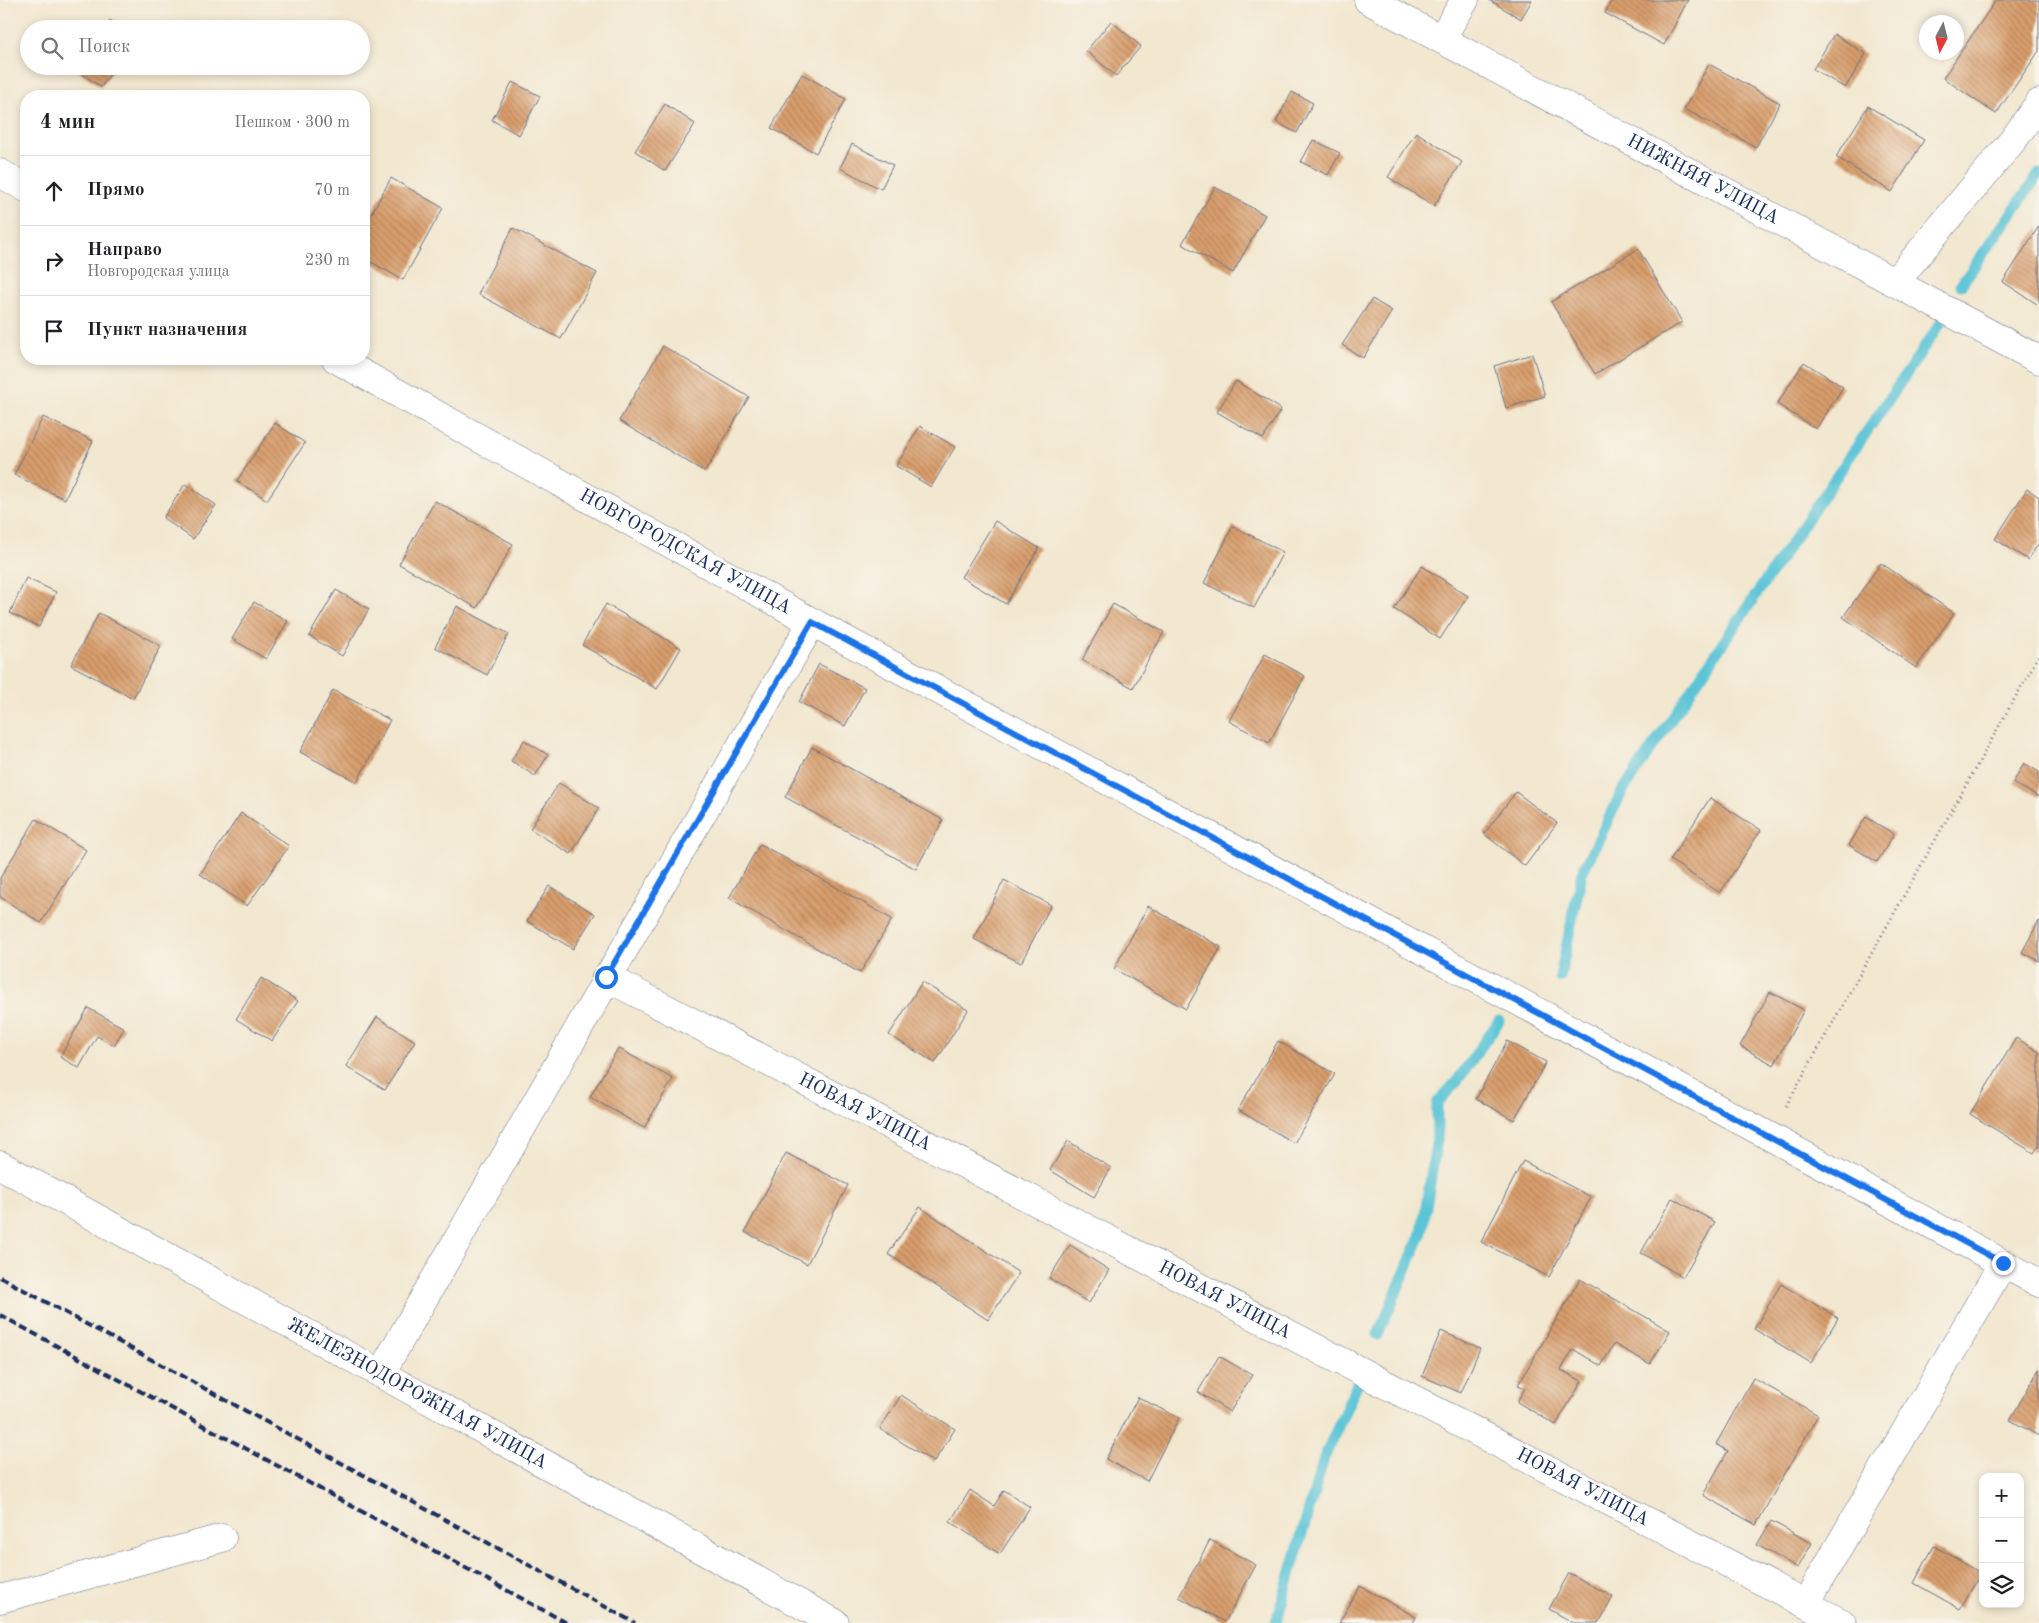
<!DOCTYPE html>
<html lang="ru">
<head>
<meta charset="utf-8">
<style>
  body { margin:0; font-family:"Old Standard TT",serif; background:#f6f6f6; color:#202124 }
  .controls { position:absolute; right:15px; bottom:15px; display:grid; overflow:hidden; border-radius:10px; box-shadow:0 2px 8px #0003 }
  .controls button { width:45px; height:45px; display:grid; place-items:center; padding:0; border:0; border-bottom:1px solid #e0e0e0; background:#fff; color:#202124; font:25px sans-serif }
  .compass { position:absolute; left:1919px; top:15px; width:45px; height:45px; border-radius:50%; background:#fff; box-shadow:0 2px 8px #0003; rotate:187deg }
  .stop { position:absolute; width:15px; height:15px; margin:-11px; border:4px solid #1a73e8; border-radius:50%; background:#fff }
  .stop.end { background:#1a73e8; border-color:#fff; box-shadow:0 1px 5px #0008 }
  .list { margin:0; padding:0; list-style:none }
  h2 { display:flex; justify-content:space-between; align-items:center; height:65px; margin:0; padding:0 20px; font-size:21px }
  h2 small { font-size:16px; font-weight:400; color:#757577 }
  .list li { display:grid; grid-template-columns:32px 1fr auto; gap:15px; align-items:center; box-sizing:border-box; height:70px; padding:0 20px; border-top:1px solid #e0e0e0 }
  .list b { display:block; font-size:19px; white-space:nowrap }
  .list p { margin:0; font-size:16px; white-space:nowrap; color:#757577 }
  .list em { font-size:16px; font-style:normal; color:#757577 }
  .icon { flex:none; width:28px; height:28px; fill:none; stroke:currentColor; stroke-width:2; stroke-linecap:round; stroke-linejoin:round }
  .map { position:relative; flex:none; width:2039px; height:1623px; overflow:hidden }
  .search { position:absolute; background:#fff; box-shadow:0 2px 8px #0003; left:20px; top:20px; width:350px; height:55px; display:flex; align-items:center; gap:12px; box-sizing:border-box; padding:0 18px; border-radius:28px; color:#757577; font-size:19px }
  .panel { position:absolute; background:#fff; box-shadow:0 2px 8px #0003; left:20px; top:90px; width:350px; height:275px; border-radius:20px }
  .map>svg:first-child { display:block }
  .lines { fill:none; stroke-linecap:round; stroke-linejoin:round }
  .stream { stroke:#5bc4d7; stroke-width:11 }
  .building { fill:url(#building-back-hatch) }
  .minor-casing { stroke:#666f86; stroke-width:29 }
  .path { stroke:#666f86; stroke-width:3; stroke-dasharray:1 4; stroke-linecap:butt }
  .minor { stroke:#fff; stroke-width:28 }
  .rail { stroke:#1b2f5e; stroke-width:4; stroke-dasharray:8 4; stroke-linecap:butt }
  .route { stroke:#1a73e8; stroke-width:6 }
  .labels { text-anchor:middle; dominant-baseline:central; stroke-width:4; stroke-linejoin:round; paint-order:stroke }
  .street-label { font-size:19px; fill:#1b2f5e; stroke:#f7f3e8 }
</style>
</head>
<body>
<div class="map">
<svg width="2039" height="1623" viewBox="0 0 2039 1623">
  <defs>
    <pattern id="building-back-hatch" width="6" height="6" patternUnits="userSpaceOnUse" patternTransform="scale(1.25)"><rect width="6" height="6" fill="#d99e6c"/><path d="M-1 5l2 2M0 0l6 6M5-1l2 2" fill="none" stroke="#af815c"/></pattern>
  </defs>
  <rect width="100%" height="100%" fill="#f7f3e8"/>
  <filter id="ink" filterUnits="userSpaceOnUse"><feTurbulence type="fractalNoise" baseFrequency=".02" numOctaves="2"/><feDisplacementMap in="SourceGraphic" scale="10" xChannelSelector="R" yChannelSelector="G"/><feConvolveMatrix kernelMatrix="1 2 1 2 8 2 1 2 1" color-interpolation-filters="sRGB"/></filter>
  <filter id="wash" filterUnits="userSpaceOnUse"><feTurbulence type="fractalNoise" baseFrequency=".0096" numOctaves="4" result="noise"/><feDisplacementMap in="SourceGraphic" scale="20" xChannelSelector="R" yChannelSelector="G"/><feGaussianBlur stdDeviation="1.12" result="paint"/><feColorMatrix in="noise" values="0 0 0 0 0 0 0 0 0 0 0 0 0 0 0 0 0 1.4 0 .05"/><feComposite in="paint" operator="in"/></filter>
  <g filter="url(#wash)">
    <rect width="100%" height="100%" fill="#f2e7cf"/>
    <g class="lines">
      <g class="stream">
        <path d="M1961,285L2039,174"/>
        <path d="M1560,977L1582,873L1622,792L1940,324"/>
        <path d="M1378,1335L1422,1232L1437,1139V1103L1457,1081L1499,1021"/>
        <path d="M1276,1623L1324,1458L1358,1382"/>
      </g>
    </g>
    <g id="blocks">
      <g class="building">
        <path d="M1489,0H1532L1521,19Z"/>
        <path d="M1612,0H1688L1664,45L1605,13Z"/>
        <path d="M1996,0H2039V51L1996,114L1943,78Z"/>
        <path d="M110,20L122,29H104Z"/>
        <path d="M1111,21L1141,46L1116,76L1086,51Z"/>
        <path d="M1834,34L1866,54L1845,88L1813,69Z"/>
        <path d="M1709,64L1780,103L1756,147L1684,109Z"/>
        <path d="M77,66H116L101,87L75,69Z"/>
        <path d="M802,74L846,99L816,153L771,128Z"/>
        <path d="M512,82L540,96L519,135L492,120Z"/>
        <path d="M1292,92L1313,103L1297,133L1276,122Z"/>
        <path d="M665,104L695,124L665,171L635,151Z"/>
        <path d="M1868,106L1924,140L1892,192L1836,157Z"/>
        <path d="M1416,132L1462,162L1434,206L1388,177Z"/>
        <path d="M1313,140L1340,153L1328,175L1301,162Z"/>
        <path d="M852,144L893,165L881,189L840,168Z"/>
        <path d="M391,178L443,208L403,280L364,258V227Z"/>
        <path d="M1215,187L1265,215L1233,273L1182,244Z"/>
        <path d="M2039,226V302L2037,304L2003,282Z"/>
        <path d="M513,228L597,273L561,339L478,294Z"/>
        <path d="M1638,249L1682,322L1595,374L1551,302Z"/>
        <path d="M1372,299L1392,311L1363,358L1342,345Z"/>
        <path d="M663,346L749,397L705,472L619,421Z"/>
        <path d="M1532,354L1545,396L1506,408L1494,366Z"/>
        <path d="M1804,362L1843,387L1816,429L1777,404Z"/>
        <path d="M1236,381L1281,409L1263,439L1217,412Z"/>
        <path d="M43,417L93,441L65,499L14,475Z"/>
        <path d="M275,423L305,443L267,500L237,481Z"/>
        <path d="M920,426L955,447L931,487L896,466Z"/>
        <path d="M185,484L216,505L193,539L163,518Z"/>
        <path d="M2027,489L2039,497V543L2028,560L1995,539Z"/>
        <path d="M435,501L513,544L477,608L399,564Z"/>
        <path d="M995,521L1039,548L1006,604L961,577Z"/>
        <path d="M1233,526L1283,552L1254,608L1204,583Z"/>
        <path d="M1881,563L1954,613L1916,668L1843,617Z"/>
        <path d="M1422,566L1468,596L1440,639L1394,609Z"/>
        <path d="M26,578L56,592L39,627L10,613Z"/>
        <path d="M336,590L369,609L342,656L309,636Z"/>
        <path d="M254,602L288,621L266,659L232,639Z"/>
        <path d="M606,604L681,648L657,689L582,645Z"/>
        <path d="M1113,604L1164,632L1133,688L1082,660Z"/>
        <path d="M457,606L509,634L487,675L435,647Z"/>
        <path d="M99,613L161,646L133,698L71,665Z"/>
        <path d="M1265,654L1305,676L1269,743L1229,721Z"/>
        <path d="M819,664L865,688L845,726L799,702Z"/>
        <path d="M333,690L390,720L357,782L300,752Z"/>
        <path d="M524,740L548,755L535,776L511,761Z"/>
        <path d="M812,747L943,820L916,869L785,797Z"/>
        <path d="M2024,763L2039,772V797L2013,783Z"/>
        <path d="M559,783L599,808L571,854L530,829Z"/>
        <path d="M1516,792L1557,823L1525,866L1484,834Z"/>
        <path d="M1710,798L1761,830L1720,893L1670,860Z"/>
        <path d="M241,813L289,846L247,906L200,874Z"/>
        <path d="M1866,817L1894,834L1877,862L1849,845Z"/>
        <path d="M36,819L86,850L41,923L0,897V878Z"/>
        <path d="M760,844L892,919L860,973L729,898Z"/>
        <path d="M1004,880L1051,905L1021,963L974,939Z"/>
        <path d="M549,886L595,914L573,949L527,921Z"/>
        <path d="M1148,906L1221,947L1186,1009L1114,969Z"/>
        <path d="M2039,921V961L2022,952Z"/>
        <path d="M261,978L298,1001L272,1041L236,1019Z"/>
        <path d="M922,982L968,1010L935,1063L889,1035Z"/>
        <path d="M1770,992L1804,1010L1774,1065L1740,1046Z"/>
        <path d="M88,1008L124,1028L114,1046L97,1036L79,1068L60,1057Z"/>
        <path d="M377,1017L415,1041L385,1090L346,1066Z"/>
        <path d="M2016,1038L2039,1052V1145L2034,1153L1970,1114Z"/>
        <path d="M1278,1041L1335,1074L1294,1143L1238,1110Z"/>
        <path d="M1507,1041L1546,1062L1514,1120L1476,1099Z"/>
        <path d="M618,1048L673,1079L644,1128L590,1097Z"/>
        <path d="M1068,1141L1111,1168L1094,1197L1050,1170Z"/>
        <path d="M786,1153L848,1185L807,1264L745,1232Z"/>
        <path d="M1523,1161L1591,1197L1549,1277L1481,1242Z"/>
        <path d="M1672,1198L1715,1222L1683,1277L1641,1253Z"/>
        <path d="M920,1207L1019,1273L988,1320L888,1254Z"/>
        <path d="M1070,1245L1109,1270L1089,1303L1049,1278Z"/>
        <path d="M1580,1279L1670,1331L1650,1364L1614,1344L1601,1366L1573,1349L1561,1370L1582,1381L1556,1425L1517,1402L1525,1388L1518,1385Z"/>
        <path d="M1781,1284L1838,1318L1811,1363L1754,1329Z"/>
        <path d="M1441,1331L1480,1348L1461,1393L1422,1376Z"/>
        <path d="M1219,1356L1252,1375L1230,1412L1198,1392Z"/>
        <path d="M2039,1369V1436L2010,1420Z"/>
        <path d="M1753,1378L1818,1415L1756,1525L1703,1495L1728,1451L1716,1444Z"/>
        <path d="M901,1395L955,1429L934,1462L880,1429Z"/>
        <path d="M1138,1397L1179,1418L1147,1481L1106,1459Z"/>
        <path d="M970,1490L994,1506L1004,1490L1030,1507L1000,1554L950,1522Z"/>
        <path d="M1771,1521L1812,1543L1798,1568L1757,1545Z"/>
        <path d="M1210,1540L1256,1565L1225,1622L1179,1597Z"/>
        <path d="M1934,1546L1981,1573L1960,1609L1914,1583Z"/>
        <path d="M1569,1573L1613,1597L1599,1623H1574L1549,1609Z"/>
        <path d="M1360,1586L1416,1617L1413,1623H1339Z"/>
      </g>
    </g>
  </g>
  <g filter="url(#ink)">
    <use href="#blocks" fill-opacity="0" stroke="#666f86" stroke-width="1"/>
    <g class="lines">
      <defs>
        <g id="minor">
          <path id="s1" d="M1368,0L2039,360"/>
          <path d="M1441,39L1465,0"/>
          <path d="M0,173L26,188"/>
          <path d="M1895,282L2014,139L2039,103"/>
          <path id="s2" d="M336,359L812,622L1769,1136L2039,1283"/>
          <path id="s3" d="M606,977L1842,1623"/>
          <path id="s4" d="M0,1165L835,1623"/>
          <path d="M381,1373L812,622"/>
          <path d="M0,1599L222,1538"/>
          <path d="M1806,1603L2003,1263"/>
        </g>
      </defs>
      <use href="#minor" class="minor-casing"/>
      <path class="path" d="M1786,1106L2039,655"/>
      <use href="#minor" class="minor"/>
      <g class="rail">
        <path d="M0,1277L635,1623"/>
        <path d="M0,1315L567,1623"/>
      </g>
    </g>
  </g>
  <g class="lines" filter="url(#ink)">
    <path class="route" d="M606,977L812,622L2003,1263"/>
  </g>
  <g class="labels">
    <g class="street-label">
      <text stroke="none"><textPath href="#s1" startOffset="380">НИЖНЯЯ УЛИЦА</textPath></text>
      <text stroke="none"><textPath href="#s2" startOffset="399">НОВГОРОДСКАЯ УЛИЦА</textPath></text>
      <text stroke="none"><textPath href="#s3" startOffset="292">НОВАЯ УЛИЦА</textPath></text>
      <text stroke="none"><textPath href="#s3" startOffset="698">НОВАЯ УЛИЦА</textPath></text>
      <text stroke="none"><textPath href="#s4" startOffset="476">ЖЕЛЕЗНОДОРОЖНАЯ УЛИЦА</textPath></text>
      <text stroke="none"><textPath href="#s3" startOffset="1102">НОВАЯ УЛИЦА</textPath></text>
    </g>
  </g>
</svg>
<div class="controls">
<button>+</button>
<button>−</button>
<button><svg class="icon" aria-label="layers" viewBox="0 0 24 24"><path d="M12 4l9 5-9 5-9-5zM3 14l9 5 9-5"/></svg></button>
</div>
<svg class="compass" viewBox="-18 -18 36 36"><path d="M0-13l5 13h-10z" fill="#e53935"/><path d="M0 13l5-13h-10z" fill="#757577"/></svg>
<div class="stop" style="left:606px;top:977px"></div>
<div class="stop end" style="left:2003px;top:1263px"></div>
<div class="search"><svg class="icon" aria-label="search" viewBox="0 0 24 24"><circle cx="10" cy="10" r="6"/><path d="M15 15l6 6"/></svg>Поиск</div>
<section class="panel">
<h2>4 мин<small>Пешком · 300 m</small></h2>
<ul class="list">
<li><svg class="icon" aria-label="ahead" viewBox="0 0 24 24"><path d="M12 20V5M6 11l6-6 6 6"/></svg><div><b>Прямо</b></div><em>70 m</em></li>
<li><svg class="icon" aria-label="right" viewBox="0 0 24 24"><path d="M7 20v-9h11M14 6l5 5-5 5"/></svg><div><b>Направо</b><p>Новгородская улица</p></div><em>230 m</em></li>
<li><svg class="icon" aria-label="arrive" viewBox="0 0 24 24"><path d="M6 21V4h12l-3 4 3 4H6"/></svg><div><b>Пункт назначения</b></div></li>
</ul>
</section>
</div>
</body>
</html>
